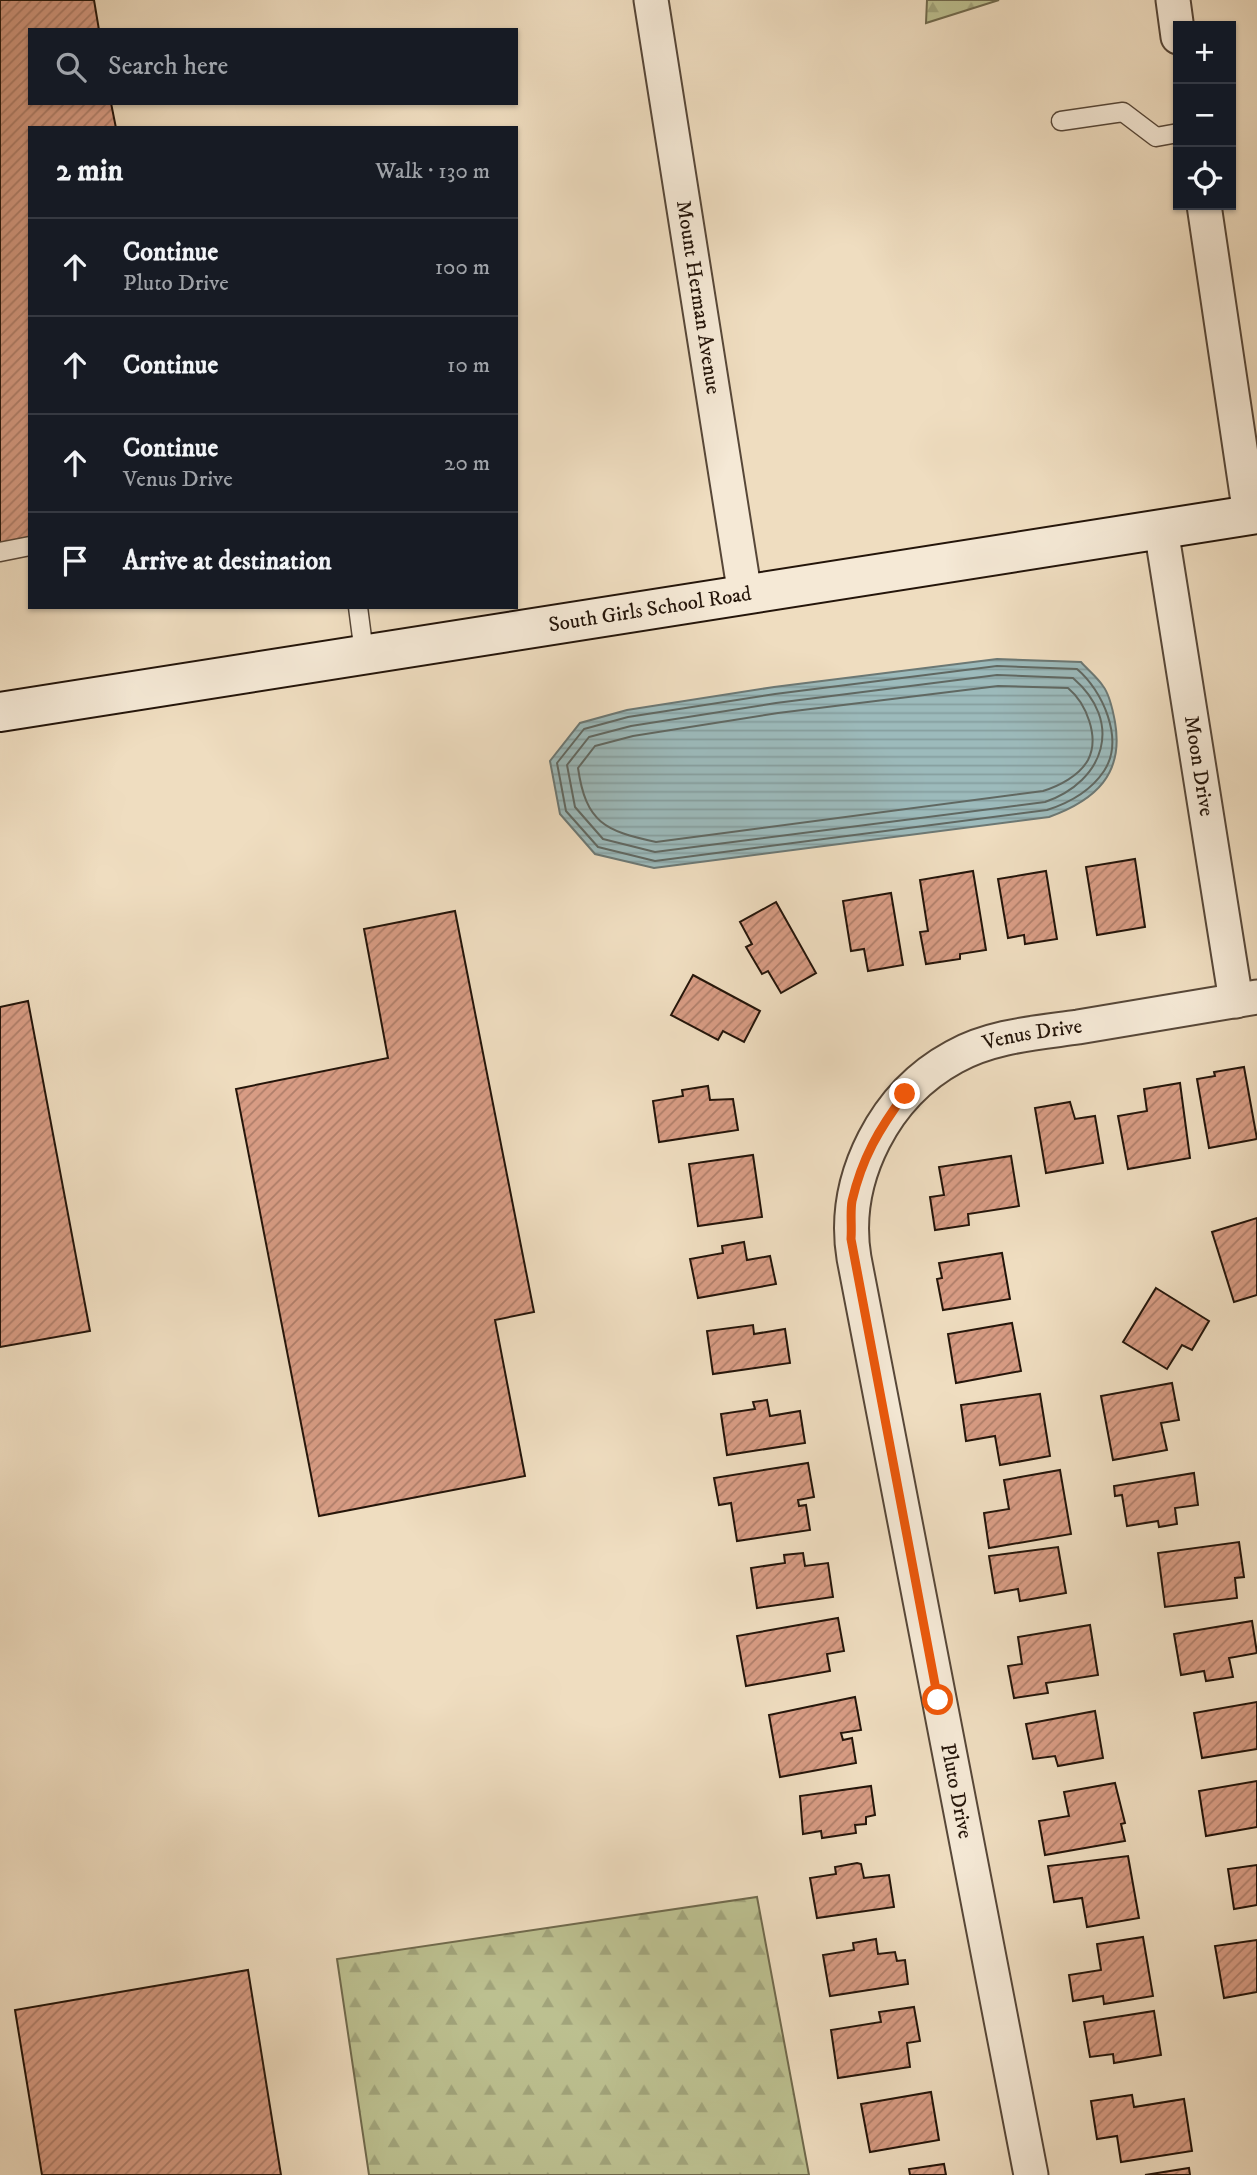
<!DOCTYPE html>
<html lang="en">
<head>
<meta charset="utf-8">
<style>
  body { margin:0; font-family:"IM FELL DW Pica",serif; background:#20242c; color:#f1f3f6 }
  .controls { position:absolute; right:21px; top:21px; display:grid; overflow:hidden; border-radius:0px; box-shadow:0 2px 5px #0004 }
  .controls button { width:63px; height:63px; display:grid; place-items:center; padding:0; border:0; border-bottom:2px solid #363941; background:#171b24; color:#f1f3f6; font:35px sans-serif }
  .stop { position:absolute; width:21px; height:21px; margin:-16px; border:5px solid #ea580c; border-radius:50%; background:#fff }
  .stop.end { background:#ea580c; border-color:#fff; box-shadow:0 2px 7px #0008 }
  .list { margin:0; padding:0; list-style:none }
  h2 { display:flex; justify-content:space-between; align-items:center; height:91px; margin:0; padding:0 28px; font-size:30px }
  h2 small { font-size:23px; font-weight:400; color:#9ea1a6 }
  .list li { display:grid; grid-template-columns:46px 1fr auto; gap:21px; align-items:center; box-sizing:border-box; height:98px; padding:0 28px; border-top:2px solid #363941 }
  .list b { display:block; font-size:26px; white-space:nowrap }
  .list p { margin:0; font-size:23px; white-space:nowrap; color:#9ea1a6 }
  .list em { font-size:23px; font-style:normal; color:#9ea1a6 }
  .icon { flex:none; width:38px; height:38px; fill:none; stroke:currentColor; stroke-width:2; stroke-linecap:round; stroke-linejoin:round }
  .map { position:relative; flex:none; width:1257px; height:2175px; overflow:hidden }
  .search { position:absolute; background:#171b24; box-shadow:0 2px 5px #0004; left:28px; top:28px; width:490px; height:77px; display:flex; align-items:center; gap:18px; box-sizing:border-box; padding:0 24px; border-radius:0px; color:#9ea1a6; font-size:26px }
  .panel { position:absolute; background:#171b24; box-shadow:0 2px 5px #0004; left:28px; top:126px; width:490px; height:483px; border-radius:0px }
  .map>svg:first-child { display:block }
  .forest { fill:url(#forest-firs); stroke:#706a4d; stroke-width:2 }
  .water { fill:url(#water-rules); stroke:#6c7874; stroke-width:2 }
  .lines { fill:none; stroke-linecap:round; stroke-linejoin:round }
  .shore { stroke:#606862; stroke-width:2 }
  .building { fill:url(#building-hatch); stroke:#24150a; stroke-width:2 }
  .lane-casing { stroke:#574738; stroke-width:21 }
  .street-casing { stroke:#574738; stroke-width:37 }
  .secondary-casing { stroke:#24150a; stroke-width:42 }
  .lane { stroke:#f5e9d6; stroke-width:18 }
  .street { stroke:#f5e9d6; stroke-width:33 }
  .secondary { stroke:#f5e9d6; stroke-width:38 }
  .route { stroke:#ea580c; stroke-width:9 }
  .labels { text-anchor:middle; dominant-baseline:central; stroke-width:5; stroke-linejoin:round; paint-order:stroke }
  .street-label { font-size:21px; fill:#24150a; stroke:#f5e9d6 }
</style>
</head>
<body>
<div class="map">
<svg width="1257" height="2175" viewBox="0 0 1257 2175">
  <defs>
    <pattern id="forest-firs" width="22" height="20" patternUnits="userSpaceOnUse" patternTransform="scale(1.75)"><rect width="22" height="20" fill="#bcc090"/><path d="M5 1l3.5 6h-7zM16 11l3.5 6h-7z" fill="#a1a47b"/></pattern>
    <pattern id="water-rules" width="6" height="5" patternUnits="userSpaceOnUse" patternTransform="scale(1.75)"><rect width="6" height="5" fill="#9cbabb"/><path d="M0 2.5h6" fill="none" stroke="#869f9f"/></pattern>
    <pattern id="building-hatch" width="6" height="6" patternUnits="userSpaceOnUse" patternTransform="scale(1.75)"><rect width="6" height="6" fill="#d89c84"/><path d="M-1 1l2-2M0 6l6-6M5 7l2-2" fill="none" stroke="#af7e6a"/></pattern>
  </defs>
  <rect width="100%" height="100%" fill="#efddc0"/>
  <filter id="stains"><feTurbulence type="fractalNoise" baseFrequency=".00286" numOctaves="4"/><feColorMatrix values="0 0 0 0 .2 0 0 0 0 .09 0 0 0 0 .02 0 0 0 .5 -.17"/></filter>
  <radialGradient id="worn" r=".72"><stop offset=".6" stop-color="#630" stop-opacity="0"/><stop offset="1" stop-color="#630" stop-opacity=".3"/></radialGradient>
  <g class="forest">
    <path d="M927,0H999L926,23Z"/>
    <path d="M757,1897L809,2175H369L337,1959Z"/>
  </g>
  <path class="water" d="M997,659L1081,662C1088,670 1097,677 1103,686C1110,695 1113,711 1115,722C1124,774 1096,800 1049,817L654,868L595,854L560,814L550,761L580,723L627,710L774,687Z"/>
  <g class="lines">
    <g class="shore">
      <path d="M997,666L1077,669C1102,690 1125,739 1104,771C1090,792 1069,803 1047,810L655,861L598,847L566,811L557,763L584,729L628,717L775,694Z"/>
      <path d="M997,675L1073,678C1124,722 1105,781 1045,802L655,852L603,839L575,807L567,765L589,737L631,726L776,703Z"/>
      <path d="M998,686L1068,688C1086,703 1100,737 1088,760C1079,776 1059,786 1043,791L656,842C605,831 586,823 578,768L595,746L633,736L778,713Z"/>
    </g>
  </g>
  <g class="building">
    <path d="M0,0H94L99,30H30V103H111L116,128H30V539L0,544Z"/>
    <path d="M1135,859L1145,927L1097,935L1086,867Z"/>
    <path d="M973,871L986,950L960,954V959L926,964L920,932L928,931L920,880Z"/>
    <path d="M1046,871L1057,939L1025,944L1024,935L1008,938L998,879Z"/>
    <path d="M891,893L903,965L868,971L864,949L851,951L843,901Z"/>
    <path d="M776,902L816,973L781,993L768,971L762,974L746,947L752,944L740,922Z"/>
    <path d="M455,911L534,1312L495,1320L525,1476L319,1516L236,1089L388,1058L364,929Z"/>
    <path d="M693,975L760,1011L744,1042L723,1031L718,1040L671,1015Z"/>
    <path d="M28,1001L90,1331L0,1347V1007Z"/>
    <path d="M1244,1067L1257,1139L1209,1148L1197,1079L1215,1076L1214,1072Z"/>
    <path d="M1180,1083L1190,1158L1128,1169L1118,1116L1147,1111L1144,1089Z"/>
    <path d="M708,1086L710,1100L733,1099L738,1130L659,1142L653,1101L683,1096L682,1090Z"/>
    <path d="M1070,1102L1075,1119L1095,1116L1103,1163L1046,1173L1035,1108Z"/>
    <path d="M753,1155L762,1217L698,1226L689,1164Z"/>
    <path d="M1011,1156L1019,1206L968,1214L969,1225L935,1230L930,1197L944,1195L939,1167Z"/>
    <path d="M1257,1218V1295L1234,1302L1212,1232Z"/>
    <path d="M744,1242L747,1260L770,1256L776,1284L698,1298L690,1259L723,1253L722,1246Z"/>
    <path d="M1002,1253L1010,1299L943,1310L937,1279L942,1278L939,1263Z"/>
    <path d="M1156,1288L1209,1321L1192,1350L1182,1345L1167,1369L1123,1342Z"/>
    <path d="M1012,1323L1021,1371L956,1383L948,1334Z"/>
    <path d="M753,1325L754,1334L785,1329L790,1363L713,1374L707,1331Z"/>
    <path d="M1172,1383L1179,1420L1161,1423L1167,1450L1113,1460L1101,1396Z"/>
    <path d="M1040,1394L1050,1456L1000,1465L995,1436L966,1441L961,1405Z"/>
    <path d="M767,1400L770,1416L800,1411L805,1443L727,1455L721,1414L755,1409L753,1402Z"/>
    <path d="M808,1463L814,1497L798,1500L799,1506L806,1505L810,1530L737,1541L731,1503L719,1505L714,1478Z"/>
    <path d="M1060,1470L1071,1534L989,1548L984,1513L1009,1509L1004,1480Z"/>
    <path d="M1194,1473L1198,1505L1175,1508L1177,1524L1159,1527L1158,1521L1127,1526L1122,1495L1115,1496L1114,1486Z"/>
    <path d="M1239,1542L1244,1577L1235,1578L1237,1598L1165,1607L1158,1553Z"/>
    <path d="M1058,1547L1066,1593L1020,1601L1018,1589L995,1593L989,1556Z"/>
    <path d="M803,1553L805,1566L828,1563L833,1597L757,1608L751,1568L785,1563L784,1555Z"/>
    <path d="M838,1618L844,1651L827,1654L830,1671L746,1686L737,1636Z"/>
    <path d="M1252,1621L1257,1653L1229,1658L1233,1677L1206,1681L1204,1671L1181,1675L1174,1634Z"/>
    <path d="M1090,1625L1098,1675L1046,1683L1048,1693L1014,1698L1008,1666L1022,1664L1018,1637Z"/>
    <path d="M855,1697L861,1730L841,1733L843,1740L852,1738L856,1763L780,1777L769,1715Z"/>
    <path d="M1257,1702V1749L1202,1758L1194,1713Z"/>
    <path d="M1095,1711L1103,1758L1058,1766L1055,1756L1033,1759L1026,1724Z"/>
    <path d="M1257,1781V1827L1206,1836L1199,1791Z"/>
    <path d="M1115,1783L1125,1823L1121,1824L1125,1841L1045,1855L1039,1821L1069,1816L1064,1792Z"/>
    <path d="M871,1786L875,1815L866,1817V1824L855,1825L856,1833L822,1838L821,1831L803,1834L800,1796Z"/>
    <path d="M1128,1856L1139,1918L1087,1927L1082,1898L1054,1902L1048,1866Z"/>
    <path d="M857,1863L861,1864L864,1878L889,1875L894,1907L817,1918L810,1878L836,1874L835,1867Z"/>
    <path d="M1257,1865V1905L1234,1909L1228,1869Z"/>
    <path d="M1143,1937L1153,1996L1104,2004L1103,1996L1073,2001L1069,1975L1101,1970L1097,1944Z"/>
    <path d="M876,1939L878,1954L895,1952L897,1961L905,1960L908,1984L830,1996L823,1955L854,1950L853,1943Z"/>
    <path d="M1257,1940V1992L1224,1998L1215,1946Z"/>
    <path d="M248,1970L281,2175H42L15,2010Z"/>
    <path d="M914,2007L920,2041L907,2043L910,2067L838,2078L831,2030L881,2022L879,2012Z"/>
    <path d="M1154,2011L1161,2055L1114,2063L1113,2054L1090,2057L1084,2022Z"/>
    <path d="M931,2092L939,2140L870,2152L861,2104Z"/>
    <path d="M1132,2095L1134,2107L1184,2099L1192,2151L1121,2162L1117,2136L1097,2139L1091,2101Z"/>
    <path d="M944,2164L946,2175H910L909,2169Z"/>
    <path d="M1189,2168L1190,2175H1145Z"/>
  </g>
  <g class="lines">
    <defs>
      <g id="lane">
        <path d="M1061,121L1123,112L1156,137L1178,133"/>
        <path d="M0,552L30,546"/>
        <path d="M358,607L364,653"/>
      </g>
      <g id="street">
        <path id="s1" d="M651,0L745,595"/>
        <path d="M1173,0L1178,37"/>
        <path d="M1204,205L1250,515"/>
        <path id="s2" d="M1161,529L1236,1001"/>
        <path id="s3" d="M1031,2175L854,1258C847,1216 855,1177 874,1140C892,1105 919,1076 954,1057C991,1036 1036,1033 1078,1027C1138,1017 1197,1007 1257,997"/>
      </g>
      <g id="secondary">
        <path id="s4" d="M0,712L1257,514"/>
      </g>
    </defs>
    <use href="#lane" class="lane-casing"/>
    <use href="#street" class="street-casing"/>
    <use href="#secondary" class="secondary-casing"/>
    <use href="#lane" class="lane"/>
    <use href="#street" class="street"/>
    <use href="#secondary" class="secondary"/>
  </g>
  <g class="lines">
    <path class="route" d="M905,1094C879,1129 862,1158 852,1201C850,1213 852,1226 851,1239L938,1700"/>
  </g>
  <g class="labels">
    <g class="street-label">
      <text stroke="none"><textPath href="#s1" startOffset="301">Mount Herman Avenue</textPath></text>
      <text stroke="none"><textPath href="#s4" startOffset="658">South Girls School Road</textPath></text>
      <text stroke="none"><textPath href="#s2" startOffset="240">Moon Drive</textPath></text>
      <text stroke="none"><textPath href="#s3" startOffset="1255">Venus Drive</textPath></text>
      <text transform="translate(956 1791) rotate(79)">Pluto Drive</text>
    </g>
  </g>
  <rect width="100%" height="100%" filter="url(#stains)"/>
  <rect width="100%" height="100%" fill="url(#worn)"/>
</svg>
<div class="controls">
<button>+</button>
<button>−</button>
<button><svg class="icon" aria-label="locate" viewBox="0 0 24 24"><circle cx="12" cy="12" r="6"/><path d="M12 2v4M12 18v4M2 12h4M18 12h4"/></svg></button>
</div>
<div class="stop" style="left:938px;top:1700px"></div>
<div class="stop end" style="left:905px;top:1094px"></div>
<div class="search"><svg class="icon" aria-label="search" viewBox="0 0 24 24"><circle cx="10" cy="10" r="6"/><path d="M15 15l6 6"/></svg>Search here</div>
<section class="panel">
<h2>2 min<small>Walk · 130 m</small></h2>
<ul class="list">
<li><svg class="icon" aria-label="ahead" viewBox="0 0 24 24"><path d="M12 20V5M6 11l6-6 6 6"/></svg><div><b>Continue</b><p>Pluto Drive</p></div><em>100 m</em></li>
<li><svg class="icon" aria-label="ahead" viewBox="0 0 24 24"><path d="M12 20V5M6 11l6-6 6 6"/></svg><div><b>Continue</b></div><em>10 m</em></li>
<li><svg class="icon" aria-label="ahead" viewBox="0 0 24 24"><path d="M12 20V5M6 11l6-6 6 6"/></svg><div><b>Continue</b><p>Venus Drive</p></div><em>20 m</em></li>
<li><svg class="icon" aria-label="arrive" viewBox="0 0 24 24"><path d="M6 21V4h12l-3 4 3 4H6"/></svg><div><b>Arrive at destination</b></div></li>
</ul>
</section>
</div>
</body>
</html>
